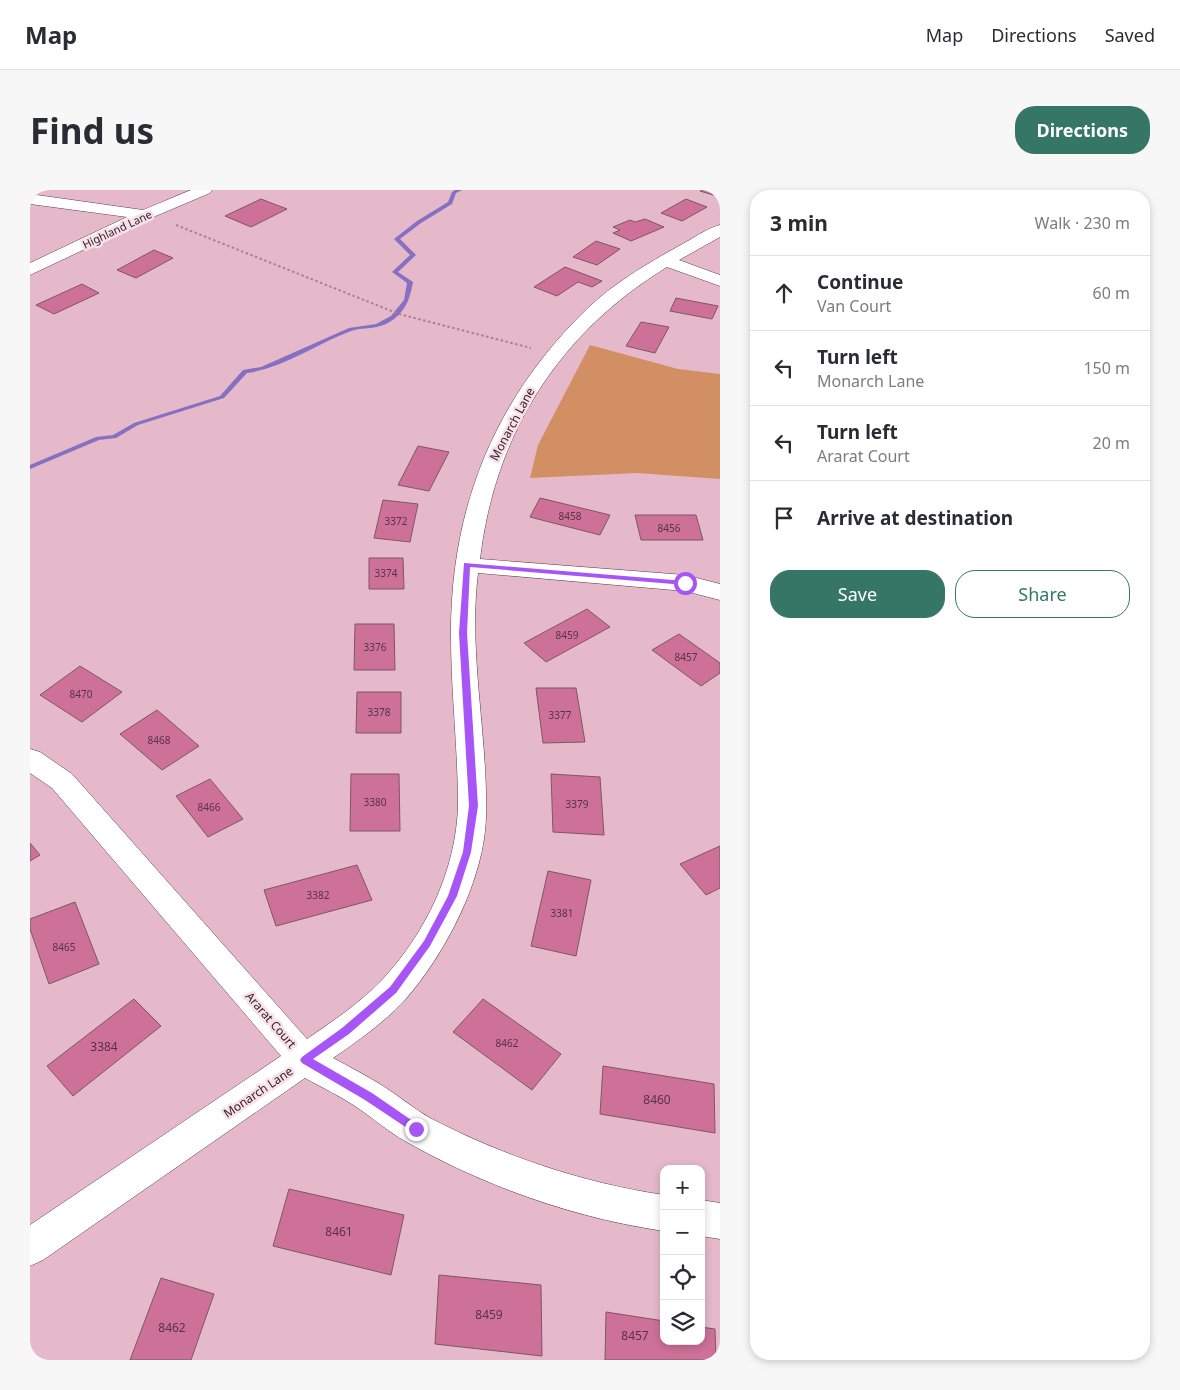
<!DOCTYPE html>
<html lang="en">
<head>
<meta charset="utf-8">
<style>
  body { margin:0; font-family:"Noto Sans",sans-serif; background:#f7f7f7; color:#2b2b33 }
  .controls { position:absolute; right:15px; bottom:15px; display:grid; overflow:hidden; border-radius:10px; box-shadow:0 2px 8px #0003 }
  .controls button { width:45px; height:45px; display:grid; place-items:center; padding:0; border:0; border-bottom:1px solid #e1e1e2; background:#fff; color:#2b2b33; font:25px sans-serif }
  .stop { position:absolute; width:15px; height:15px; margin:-11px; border:4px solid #a855f7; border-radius:50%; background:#fff }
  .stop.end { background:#a855f7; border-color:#fff; box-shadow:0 1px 5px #0008 }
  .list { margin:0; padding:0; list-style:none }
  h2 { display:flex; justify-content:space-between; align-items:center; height:65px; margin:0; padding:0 20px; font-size:21px }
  h2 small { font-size:16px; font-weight:400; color:#7c7c81 }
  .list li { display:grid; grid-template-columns:32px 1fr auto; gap:15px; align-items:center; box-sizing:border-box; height:75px; padding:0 20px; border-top:1px solid #e1e1e2 }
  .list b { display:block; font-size:19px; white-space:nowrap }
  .list p { margin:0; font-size:16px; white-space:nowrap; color:#7c7c81 }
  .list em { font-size:16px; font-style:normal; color:#7c7c81 }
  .actions { display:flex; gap:10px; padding:15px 20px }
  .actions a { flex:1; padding:11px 0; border:1px solid #357666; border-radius:20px; text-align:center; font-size:18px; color:#357666 }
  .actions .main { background:#357666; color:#fff }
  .icon { flex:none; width:28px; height:28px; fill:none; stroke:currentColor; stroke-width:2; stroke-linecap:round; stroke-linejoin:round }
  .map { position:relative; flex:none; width:690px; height:1170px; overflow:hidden; border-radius:20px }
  header { display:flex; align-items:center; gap:30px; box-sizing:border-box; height:70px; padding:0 25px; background:#fff; border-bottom:1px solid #e1e1e2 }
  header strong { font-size:24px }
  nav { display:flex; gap:28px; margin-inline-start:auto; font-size:18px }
  .intro { display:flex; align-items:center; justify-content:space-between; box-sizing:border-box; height:120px; padding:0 30px }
  h1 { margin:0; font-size:35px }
  .button { padding:12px 22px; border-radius:20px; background:#357666; color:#fff; font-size:18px; font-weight:700 }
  main { display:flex; gap:30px; padding:0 30px }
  aside { flex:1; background:#fff; border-radius:20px; box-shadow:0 2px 8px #0003 }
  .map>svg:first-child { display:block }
  .green { fill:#d18f63 }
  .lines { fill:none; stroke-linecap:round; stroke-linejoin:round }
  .stream { fill:#8570c2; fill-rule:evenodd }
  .building { fill:#cd7198; stroke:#7d5665 }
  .minor-casing { stroke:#603c4a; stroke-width:1 }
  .path { stroke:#a68390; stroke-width:2; stroke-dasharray:2.5 2.5; stroke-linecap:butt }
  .minor { fill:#fff; fill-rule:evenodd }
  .route { fill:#a855f7 }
  .labels { text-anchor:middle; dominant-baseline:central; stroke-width:5; stroke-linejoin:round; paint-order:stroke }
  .number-label { font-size:10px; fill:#583443 }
  .far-street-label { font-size:11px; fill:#312027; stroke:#f7e0e8 }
  .street-label { font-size:12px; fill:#312027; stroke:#f7e0e8 }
  .near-number-label { font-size:12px; fill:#583443 }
</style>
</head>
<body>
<header>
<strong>Map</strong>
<nav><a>Map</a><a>Directions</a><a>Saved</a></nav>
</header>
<div class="intro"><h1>Find us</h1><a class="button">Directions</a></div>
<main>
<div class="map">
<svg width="690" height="1170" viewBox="0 0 690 1170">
  <rect width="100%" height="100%" fill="#e5b9c9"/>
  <path class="green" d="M560,155L648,179L690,184V289L607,283L500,288L508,255Z"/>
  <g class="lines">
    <path class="stream" d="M425,0H432L426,3L422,14L391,33L370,49L386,65L368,82L383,92C380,107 377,119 364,129C348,141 337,136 321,141C286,154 254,178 217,183L194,208L108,235L86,248L69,250L0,279V275L66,247L83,245L104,233L190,206L213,180L231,177L319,138L346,134L361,126L374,110L377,93L362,82L380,65L364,49L387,31L418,12L422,2Z"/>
  </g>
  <g class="building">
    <path d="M672,0H690V7L670,1Z"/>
    <path d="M231,9L257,19L221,37L195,26Z"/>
    <path d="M656,9L677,17L652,31L631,23Z"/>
    <path d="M615,29L634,37L601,51L583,43L590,40L583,37L600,30L605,32Z"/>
    <path d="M566,51L590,59L567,75L543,67Z"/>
    <path d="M124,60L143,68L106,88L87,80Z"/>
    <path d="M535,77L572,91L562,97L548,92L527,106L504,97Z"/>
    <path d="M52,94L69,103L24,124L6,115Z"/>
    <path d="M646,108L688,116L682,129L640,121Z"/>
    <path d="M611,132L639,137L625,163L596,156Z"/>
    <path d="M388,256L419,262L399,301L368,295Z"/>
    <path d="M510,308L580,325L570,345L500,327Z"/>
    <path d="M353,310L388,314L380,352L344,348Z"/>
    <path d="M605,325H666L673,350H611Z"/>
    <path d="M339,368H373L374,399H339Z"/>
    <path d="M557,419L580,437L516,472L494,453Z"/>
    <path d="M325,434H364L365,480H324Z"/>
    <path d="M649,444L690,473V483L671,496L622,460Z"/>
    <path d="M50,476L92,502L52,532L10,505Z"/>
    <path d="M506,498H546L555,552L513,553Z"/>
    <path d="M327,502H371V543H326Z"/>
    <path d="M127,520L169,556L132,580L90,544Z"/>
    <path d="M321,584H369L370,641H320Z"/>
    <path d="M521,584L570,587L574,645L523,642Z"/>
    <path d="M180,589L213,629L178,647L146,606Z"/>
    <path d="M0,653L10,665L0,671Z"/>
    <path d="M690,656V698L676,705L650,674Z"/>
    <path d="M327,675L342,710L246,736L234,700Z"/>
    <path d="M518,681L561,690L546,766L501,756Z"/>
    <path d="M45,712L69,774L19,794L0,739V729Z"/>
    <path d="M104,809L131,836L43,906L17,876Z"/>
    <path d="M453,809L531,864L502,900L423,842Z"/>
    <path d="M573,876L684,894L685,943L570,924Z"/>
    <path d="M259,999L374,1025L361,1085L243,1056Z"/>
    <path d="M409,1085L511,1095L512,1166L405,1154Z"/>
    <path d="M131,1088L184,1104L161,1170H100Z"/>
    <path d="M576,1122L634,1131V1151H671V1137L685,1139L686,1170H575Z"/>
  </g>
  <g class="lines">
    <defs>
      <g id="minor">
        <path d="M161,0H182L180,3L121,28L0,85V73L97,27L0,14V4L113,20Z"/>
        <path d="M690,35V47L649,70L690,85V96L637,77C529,143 465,243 450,369L655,385L690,394V410L655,401L448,383C438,464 458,545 456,626C455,688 415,765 374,811C353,833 328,851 303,868C320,877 337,886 353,896C369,906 384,919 400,928C473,966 553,993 634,1005V1041C544,1028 454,996 375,951C359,942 344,929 328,918C312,907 293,898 275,888L13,1070L0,1076V1035L251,866L22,598L0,583V559L10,562L42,584L277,849C303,831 330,813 352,790C396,743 426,680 428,616C428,559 421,502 421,446C420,317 466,206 559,117C588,90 622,71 656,52C667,46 678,38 690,35Z"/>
        <path d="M671,1010L690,1013V1049L671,1046Z"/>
      </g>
    </defs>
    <use href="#minor" class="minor-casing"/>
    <path class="path" d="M146,35L369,124L501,158"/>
    <use href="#minor" class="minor"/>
  </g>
  <path class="route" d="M434,373L655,391L658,393L655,395L440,377L437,443L448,616L441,662L427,706L400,756L366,803L319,844L283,869L342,903L390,936L391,939L390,943L386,944L335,910L272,873L270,870L272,867L312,838L360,797L394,751L418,706L433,662L439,616L429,443Z"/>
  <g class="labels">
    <g class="number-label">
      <text x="540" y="326">8458</text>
      <text x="366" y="331">3372</text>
      <text x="639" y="338">8456</text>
      <text x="356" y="383">3374</text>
      <text x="537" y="445">8459</text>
      <text x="345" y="457">3376</text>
      <text x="656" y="467">8457</text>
      <text x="51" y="504">8470</text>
      <text x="349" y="522">3378</text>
      <text x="530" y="525">3377</text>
      <text x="129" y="550">8468</text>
      <text x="345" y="612">3380</text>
      <text x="547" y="614">3379</text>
      <text x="179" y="617">8466</text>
      <text x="288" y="705">3382</text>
      <text x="532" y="723">3381</text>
      <text x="34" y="757">8465</text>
      <text x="477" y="853">8462</text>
    </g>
    <g class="far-street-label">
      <text transform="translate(87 39) rotate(-25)">Highland Lane</text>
    </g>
    <g class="street-label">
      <text transform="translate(482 234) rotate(-62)">Monarch Lane</text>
      <text transform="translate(241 830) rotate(49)">Ararat Court</text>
      <text transform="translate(228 902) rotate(-34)">Monarch Lane</text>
    </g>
    <g class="near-number-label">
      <text x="74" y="856">3384</text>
      <text x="627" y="909">8460</text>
      <text x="309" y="1041">8461</text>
      <text x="459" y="1124">8459</text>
      <text x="142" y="1137">8462</text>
      <text x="605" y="1145">8457</text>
    </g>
  </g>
</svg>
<div class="controls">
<button>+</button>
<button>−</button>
<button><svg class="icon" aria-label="locate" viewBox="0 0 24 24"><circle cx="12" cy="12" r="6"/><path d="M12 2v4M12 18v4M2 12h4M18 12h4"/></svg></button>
<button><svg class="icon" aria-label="layers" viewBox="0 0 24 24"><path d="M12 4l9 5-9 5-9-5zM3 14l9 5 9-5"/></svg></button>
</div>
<div class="stop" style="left:655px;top:393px"></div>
<div class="stop end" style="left:386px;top:939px"></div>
</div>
<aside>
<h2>3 min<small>Walk · 230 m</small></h2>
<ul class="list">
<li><svg class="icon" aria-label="ahead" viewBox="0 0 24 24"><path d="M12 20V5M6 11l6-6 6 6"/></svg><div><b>Continue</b><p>Van Court</p></div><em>60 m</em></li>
<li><svg class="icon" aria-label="left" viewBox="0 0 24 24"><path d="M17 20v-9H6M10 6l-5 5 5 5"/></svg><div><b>Turn left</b><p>Monarch Lane</p></div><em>150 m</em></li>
<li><svg class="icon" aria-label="left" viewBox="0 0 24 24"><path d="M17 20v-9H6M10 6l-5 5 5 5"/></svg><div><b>Turn left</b><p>Ararat Court</p></div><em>20 m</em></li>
<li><svg class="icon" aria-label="arrive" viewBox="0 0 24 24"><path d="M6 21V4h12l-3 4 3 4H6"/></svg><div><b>Arrive at destination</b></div></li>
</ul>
<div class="actions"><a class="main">Save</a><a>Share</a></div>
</aside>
</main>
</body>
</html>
